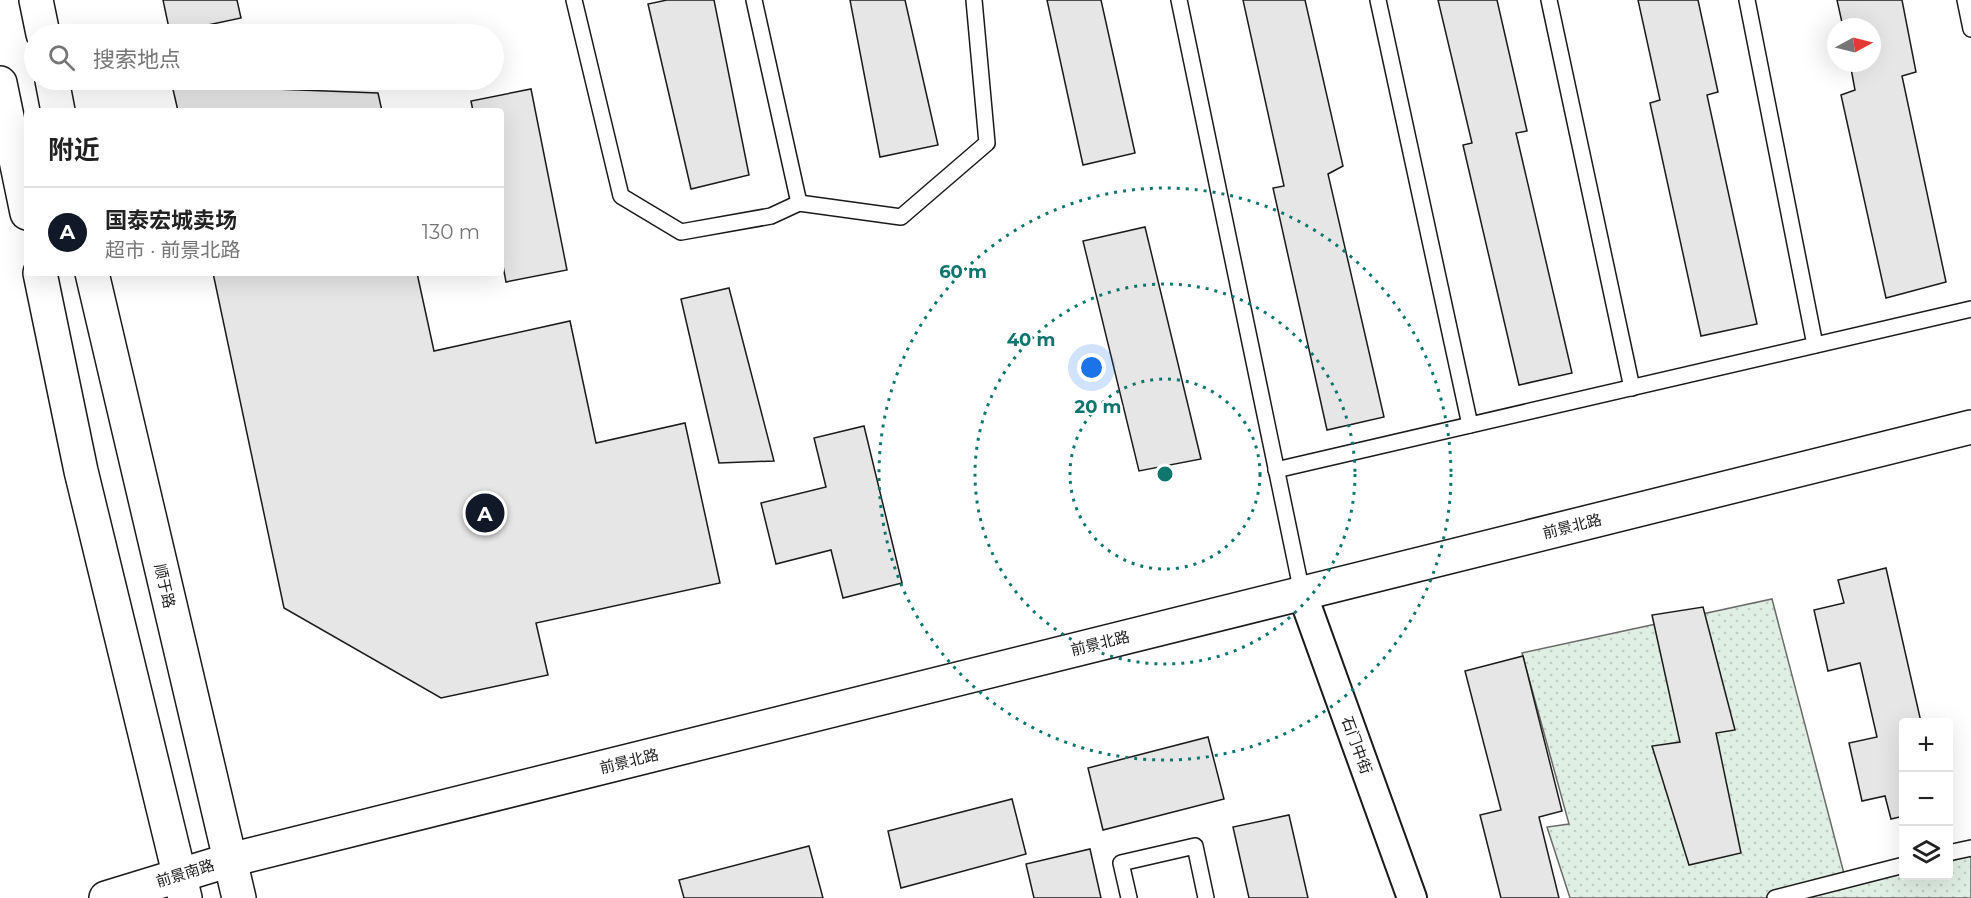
<!DOCTYPE html>
<html lang="zh">
<head>
<meta charset="utf-8">
<style>
  body { margin:0; font-family:Montserrat,"Noto Sans SC",sans-serif; background:#f6f6f6; color:#222 }
  .controls { position:absolute; right:18px; bottom:18px; display:grid; overflow:hidden; border-radius:6px; box-shadow:0 6px 24px #0002 }
  .controls button { width:54px; height:54px; display:grid; place-items:center; padding:0; border:0; border-bottom:2px solid #e0e0e0; background:#fff; color:#222; font:30px sans-serif }
  .compass { position:absolute; left:1827px; top:18px; width:54px; height:54px; border-radius:50%; background:#fff; box-shadow:0 6px 24px #0002; rotate:83deg }
  .you { position:absolute; left:1092px; top:368px; width:21px; height:21px; margin:-15px; border:4px solid #fff; border-radius:50%; background:#1a73e8; box-shadow:0 0 0 9px #1a73e833 }
  .badge { display:grid; place-items:center; width:39px; height:39px; border-radius:50%; background:#111827; color:#fff; font-size:20px; font-weight:700 }
  .pin { position:absolute; translate:-50% -50%; border:3px solid #fff; box-shadow:0 2px 6px #0006 }
  .list { margin:0; padding:0; list-style:none }
  h2 { display:flex; justify-content:space-between; align-items:center; height:78px; margin:0; padding:0 24px; font-size:26px }
  h2 small { font-size:20px; font-weight:400; color:#767676 }
  .list li { display:grid; grid-template-columns:39px 1fr auto; gap:18px; align-items:center; box-sizing:border-box; height:90px; padding:0 24px; border-top:2px solid #e0e0e0 }
  .list b { display:block; font-size:22px; white-space:nowrap }
  .list p { margin:0; font-size:20px; white-space:nowrap; color:#767676 }
  .list em { font-size:20px; font-style:normal; color:#767676 }
  .icon { flex:none; width:33px; height:33px; fill:none; stroke:currentColor; stroke-width:2; stroke-linecap:round; stroke-linejoin:round }
  .map { position:relative; flex:none; width:1971px; height:898px; overflow:hidden }
  .search { position:absolute; background:#fff; box-shadow:0 6px 24px #0002; left:24px; top:24px; width:480px; height:66px; display:flex; align-items:center; gap:15px; box-sizing:border-box; padding:0 21px; border-radius:33px; color:#767676; font-size:22px }
  .panel { position:absolute; background:#fff; box-shadow:0 6px 24px #0002; left:24px; top:108px; width:480px; height:168px; border-radius:6px }
  .map>svg:first-child { display:block }
  .green { fill:url(#green-dots); stroke:#6a6a6a; stroke-width:1.5 }
  .building { fill:#e6e6e6; stroke:#1a1a1a; stroke-width:1.5 }
  .lines { fill:none; stroke-linecap:round; stroke-linejoin:round }
  .lane-casing { stroke:#1a1a1a; stroke-width:18 }
  .street-casing { stroke:#1a1a1a; stroke-width:32 }
  .secondary-casing { stroke:#1a1a1a; stroke-width:36 }
  .primary-casing { stroke:#1a1a1a; stroke-width:36 }
  .lane { stroke:#fff; stroke-width:15 }
  .street { stroke:#fff; stroke-width:28 }
  .secondary { stroke:#fff; stroke-width:33 }
  .primary { stroke:#fff; stroke-width:33 }
  .ring { fill:none; stroke:#0f766e; stroke-width:3; stroke-dasharray:3 6 }
  .labels { text-anchor:middle; dominant-baseline:central; stroke-width:4.5; stroke-linejoin:round; paint-order:stroke }
  .street-label { font-size:15px; fill:#1a1a1a; stroke:#fff }
  .centre { fill:#0f766e; stroke:#fff; stroke-width:3 }
  .ring-label { font-size:18px; text-anchor:middle; font-weight:bold; fill:#0f766e; stroke:#fff; stroke-width:4.5; stroke-linejoin:round; paint-order:stroke }
</style>
</head>
<body>
<div class="map">
<svg width="1971" height="898" viewBox="0 0 1971 898">
  <defs>
    <pattern id="green-dots" width="8" height="8" patternUnits="userSpaceOnUse" patternTransform="scale(1.5)"><rect width="8" height="8" fill="#e0efe3"/><path d="M2 2h.1M6 6h.1" fill="none" stroke="#c0ccc2" stroke-width="1.8" stroke-linecap="round"/></pattern>
  </defs>
  <rect width="100%" height="100%" fill="#fff"/>
  <path class="green" d="M1772,599L1847,885L1903,872L1904,876H1948L1949,861L1971,856V898H1570L1547,827L1569,824L1522,653Z"/>
  <g class="building">
    <path d="M163,0H237L241,18L170,33Z"/>
    <path d="M667,0H714L749,175L691,189L648,4Z"/>
    <path d="M850,0H905L938,145L880,157Z"/>
    <path d="M1047,0H1101L1135,153L1083,165Z"/>
    <path d="M1243,0H1305L1343,166L1328,174L1384,417L1327,430L1273,188L1284,186Z"/>
    <path d="M1438,0H1497L1527,131L1516,133L1572,373L1519,385L1463,145L1472,143Z"/>
    <path d="M1638,0H1698L1718,92L1707,95L1757,324L1701,336L1650,103L1660,100Z"/>
    <path d="M1837,0H1902L1916,72L1902,76L1946,282L1886,298L1841,95L1855,90L1850,63H1872V27H1843Z"/>
    <path d="M172,85L378,93L382,111H178Z"/>
    <path d="M531,89L567,270L506,282L501,255V111H473L471,101Z"/>
    <path d="M1145,227L1201,459L1139,471L1083,241Z"/>
    <path d="M213,273H417L434,351L570,321L596,443L685,423L720,583L536,623L548,675L441,698L284,608Z"/>
    <path d="M729,288L774,461L719,463L681,299Z"/>
    <path d="M864,426L902,583L843,598L831,550L776,564L761,503L826,487L814,438Z"/>
    <path d="M1886,568L1921,722H1904V816L1891,819L1885,796L1862,801L1849,743L1877,737L1860,663L1828,671L1814,610L1844,603L1838,580Z"/>
    <path d="M1703,607L1735,730L1716,733L1741,853L1689,865L1652,746L1680,742L1652,615Z"/>
    <path d="M1523,656L1562,811L1539,817L1559,898H1501L1480,815L1501,810L1465,671Z"/>
    <path d="M1208,737L1224,799L1103,830L1088,768Z"/>
    <path d="M1012,799L1026,854L901,888L888,831Z"/>
    <path d="M1289,815L1308,898H1249L1233,827Z"/>
    <path d="M809,846L823,898H684L679,880Z"/>
    <path d="M1090,849L1101,898H1034L1026,864Z"/>
  </g>
  <g class="lines">
    <defs>
      <g id="lane">
        <path d="M574,0L621,196L681,232L771,216L799,203L901,217L987,143L974,0"/>
        <path d="M754,0L799,203"/>
        <path d="M1179,0L1302,593"/>
        <path d="M1378,0L1470,425"/>
        <path d="M1549,0L1632,388"/>
        <path d="M1747,0L1815,345"/>
        <path d="M1965,0L1971,29"/>
        <path d="M1276,470L1971,309"/>
        <path d="M1948,853L1971,848"/>
        <path d="M1129,898L1121,863L1195,846L1206,898"/>
        <path d="M1775,898L1904,865"/>
      </g>
      <path id="street" d="M1302,593L1412,898"/>
      <path id="secondary" d="M106,898L230,860L1971,427"/>
      <g id="primary">
        <path d="M36,0L43,34"/>
        <path d="M52,80L58,111"/>
        <path d="M0,83L27,213"/>
        <path d="M40,273L81,471L185,898"/>
        <path d="M92,273L239,898"/>
      </g>
    </defs>
    <use href="#lane" class="lane-casing"/>
    <use href="#street" class="street-casing"/>
    <use href="#secondary" class="secondary-casing"/>
    <use href="#primary" class="primary-casing"/>
    <use href="#lane" class="lane"/>
    <use href="#street" class="street"/>
    <use href="#secondary" class="secondary"/>
    <use href="#primary" class="primary"/>
  </g>
  <g class="ring">
    <circle cx="1165" cy="474" r="95"/>
    <circle cx="1165" cy="474" r="190"/>
    <circle cx="1165" cy="474" r="286"/>
  </g>
  <g class="labels">
    <g class="street-label">
      <text transform="translate(1572 526) rotate(-14)">前景北路</text>
      <text transform="translate(165 586) rotate(77)">顺于路</text>
      <text transform="translate(1100 643) rotate(-14)">前景北路</text>
      <text transform="translate(1357 745) rotate(70)">石门中街</text>
      <text transform="translate(629 761) rotate(-14)">前景北路</text>
      <text transform="translate(185 873) rotate(-17)">前景南路</text>
    </g>
  </g>
  <circle cx="1165" cy="474" r="9" class="centre"/>
  <g class="ring-label">
    <text x="963" y="278">60 m</text>
    <text x="1031" y="346">40 m</text>
    <text x="1098" y="413">20 m</text>
  </g>
</svg>
<div class="controls">
<button>+</button>
<button>−</button>
<button><svg class="icon" aria-label="layers" viewBox="0 0 24 24"><path d="M12 4l9 5-9 5-9-5zM3 14l9 5 9-5"/></svg></button>
</div>
<svg class="compass" viewBox="-18 -18 36 36"><path d="M0-13l5 13h-10z" fill="#e53935"/><path d="M0 13l5-13h-10z" fill="#767676"/></svg>
<div class="you"></div>
<div class="pin badge" style="left:485px;top:513px">A</div>
<div class="search"><svg class="icon" aria-label="search" viewBox="0 0 24 24"><circle cx="10" cy="10" r="6"/><path d="M15 15l6 6"/></svg>搜索地点</div>
<section class="panel">
<h2>附近<small></small></h2>
<ul class="list">
<li><span class="badge">A</span><div><b>国泰宏城卖场</b><p>超市 · 前景北路</p></div><em>130 m</em></li>
</ul>
</section>
</div>
</body>
</html>
